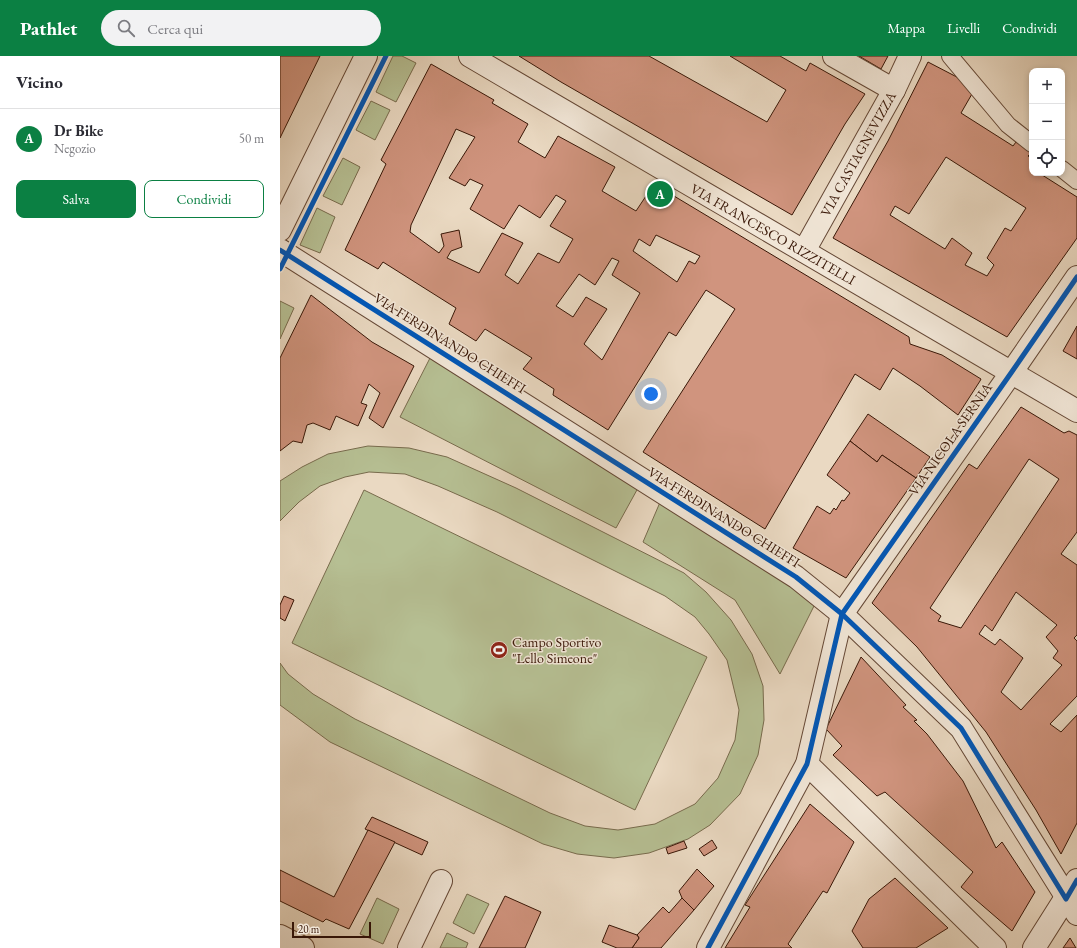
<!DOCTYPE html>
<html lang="it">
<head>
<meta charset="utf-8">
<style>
  body { margin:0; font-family:"EB Garamond",serif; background:#f2f2f3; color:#2b2b33 }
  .controls { position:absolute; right:12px; top:12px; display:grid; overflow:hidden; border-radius:8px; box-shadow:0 2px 6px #0003 }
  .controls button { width:36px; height:36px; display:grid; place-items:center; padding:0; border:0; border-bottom:1px solid #e1e1e2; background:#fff; color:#2b2b33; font:20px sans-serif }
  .scale { position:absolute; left:12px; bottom:10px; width:79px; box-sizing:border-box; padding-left:4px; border:2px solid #391707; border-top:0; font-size:11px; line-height:14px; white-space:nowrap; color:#391707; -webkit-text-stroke:3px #f1e6d7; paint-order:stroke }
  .you { position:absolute; left:371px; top:338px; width:14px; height:14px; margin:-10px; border:3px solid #fff; border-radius:50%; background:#1a73e8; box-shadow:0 0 0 6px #1a73e833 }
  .badge { display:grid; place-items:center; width:26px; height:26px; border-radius:50%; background:#0b8043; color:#fff; font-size:13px; font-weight:700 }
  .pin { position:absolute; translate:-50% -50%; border:2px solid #fff; box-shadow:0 1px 4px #0006 }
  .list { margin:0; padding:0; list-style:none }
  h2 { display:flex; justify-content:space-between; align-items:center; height:52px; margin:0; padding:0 16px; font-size:17px }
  h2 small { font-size:13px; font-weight:400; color:#7c7c81 }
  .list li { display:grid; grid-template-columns:26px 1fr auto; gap:12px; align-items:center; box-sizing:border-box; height:60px; padding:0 16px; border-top:1px solid #e1e1e2 }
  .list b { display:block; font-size:15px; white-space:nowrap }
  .list p { margin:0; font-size:13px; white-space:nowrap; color:#7c7c81 }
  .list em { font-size:13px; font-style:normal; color:#7c7c81 }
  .actions { display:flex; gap:8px; padding:12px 16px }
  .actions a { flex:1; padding:9px 0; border:1px solid #0b8043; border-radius:8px; text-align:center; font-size:14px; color:#0b8043 }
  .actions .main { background:#0b8043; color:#fff }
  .icon { flex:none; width:22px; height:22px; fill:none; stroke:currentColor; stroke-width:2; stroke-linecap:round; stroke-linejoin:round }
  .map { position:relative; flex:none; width:797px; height:892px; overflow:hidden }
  header { display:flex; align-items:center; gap:24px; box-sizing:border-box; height:56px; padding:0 20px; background:#0b8043; color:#fff }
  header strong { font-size:19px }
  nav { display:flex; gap:22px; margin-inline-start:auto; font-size:14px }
  .search { width:280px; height:36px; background:#f2f2f3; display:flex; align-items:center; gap:10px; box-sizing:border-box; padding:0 14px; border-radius:22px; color:#7c7c81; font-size:15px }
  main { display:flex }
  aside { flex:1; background:#fff }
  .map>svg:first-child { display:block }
  .green { fill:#b6bf93; stroke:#786b4d }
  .building { fill:#d0947e; stroke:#391707; fill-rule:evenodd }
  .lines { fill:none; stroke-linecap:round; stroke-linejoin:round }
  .service-casing { stroke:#654836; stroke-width:18 }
  .minor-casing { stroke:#654836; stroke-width:24 }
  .service { stroke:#f1e6d7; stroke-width:16 }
  .minor { stroke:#f1e6d7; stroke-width:22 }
  .cycleway-casing { stroke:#f1e6d7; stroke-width:8 }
  .cycleway { stroke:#0057b8; stroke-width:5 }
  .labels { text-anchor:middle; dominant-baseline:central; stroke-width:3; stroke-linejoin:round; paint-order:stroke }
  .street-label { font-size:14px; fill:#391707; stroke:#f1e6d7 }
  .poi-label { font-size:14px; fill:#391707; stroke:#f1e6d7; text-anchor:start }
</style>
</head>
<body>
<header>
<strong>Pathlet</strong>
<div class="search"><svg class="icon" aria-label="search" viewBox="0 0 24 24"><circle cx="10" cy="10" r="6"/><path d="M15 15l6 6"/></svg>Cerca qui</div>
<nav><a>Mappa</a><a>Livelli</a><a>Condividi</a></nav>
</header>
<main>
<aside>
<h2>Vicino<small></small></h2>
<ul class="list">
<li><span class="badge">A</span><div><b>Dr Bike</b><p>Negozio</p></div><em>50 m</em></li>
</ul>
<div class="actions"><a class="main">Salva</a><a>Condividi</a></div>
</aside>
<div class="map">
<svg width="797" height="892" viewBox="0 0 797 892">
  <rect width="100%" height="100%" fill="#ead9c2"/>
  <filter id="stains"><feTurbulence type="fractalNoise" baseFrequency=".005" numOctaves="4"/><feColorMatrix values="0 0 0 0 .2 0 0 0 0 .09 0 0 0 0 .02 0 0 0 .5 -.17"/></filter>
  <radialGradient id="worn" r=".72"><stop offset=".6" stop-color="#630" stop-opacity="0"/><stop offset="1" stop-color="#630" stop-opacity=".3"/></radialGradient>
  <g class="green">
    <path d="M113,0H122L136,7L116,46L96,36Z"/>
    <path d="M91,45L110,54L95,84L76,74Z"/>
    <path d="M63,102L80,111L62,149L43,140Z"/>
    <path d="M37,152L55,161L40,197L20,189Z"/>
    <path d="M0,245L14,252L0,283Z"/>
    <path d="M150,302L358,432L336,472L120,361Z"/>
    <path d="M88,390L129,392L167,401L236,432L404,517L426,536L451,564L472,598L483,630L484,664L478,699L460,738L430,769L408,783L369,797L334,802L297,798L263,788L50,686L0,649V607L8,618L33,638L75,663L270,757L305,770L338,774L375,768L415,748L438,722L455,684L459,654L447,604L429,578L415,561L385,540L217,456L158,430L125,418L89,416L65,421L40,430L19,446L0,465V425L22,411L48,398Z"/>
    <path d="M84,434L427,601L355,754L12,587Z"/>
    <path d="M384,437L536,546L500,618L455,544L363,486Z"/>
    <path d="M187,838L209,848L194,878L173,867Z"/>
    <path d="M97,842L119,853L103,888L80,878Z"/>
    <path d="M167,877L188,887L186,892H160Z"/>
  </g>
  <g class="building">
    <path d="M0,0H40L0,82Z"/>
    <path d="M239,0H369L487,66L506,34L450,0H500L526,15L530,7L585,38L565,68L512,159L281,26Z"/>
    <path d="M579,0H608L601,13Z"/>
    <path d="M648,6L696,31L681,57L733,90L736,86L752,96L748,100L752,103V117H759L797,141V182L727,281L553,182L608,85ZM666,101L746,152L731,175L725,172L707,202L714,209L707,220L685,209L692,197L672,182L665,193L610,159L615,150L629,158Z"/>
    <path d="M151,8L214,44L212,47L248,68L238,86L265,102L278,80L335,111L322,135L356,155L374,128L629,281L630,288L662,299L701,323L700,325L678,359L640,330L613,312L600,334L575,318L485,473L363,396L455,253L434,239L426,234L396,280L389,276L328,374L273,339L274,333L243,313L252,302L205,273L196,285L169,268L176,252L103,206L98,213L65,194L106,108L101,104ZM176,73L195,81L169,122L185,130L190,123L203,129L190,153L224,173L239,149L260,162L276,139L286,145L270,170L293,183L279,207L258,197L238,228L225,219L243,187L222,177L199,217L167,202L171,195L182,191L179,174L161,178L164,190L159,197L130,176L131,169ZM376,179L420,200L415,208L409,205L397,226L353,195L359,183L370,190ZM332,202L339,205L332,219L360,237L322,304L304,288L327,253L306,241L293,261L276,250L299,218L315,229Z"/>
    <path d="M31,239L92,286L134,310L103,372L89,362L100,337L89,328L81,347L87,349L78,370L56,360L50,374L33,367L27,369L22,387L13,385L0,395V302Z"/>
    <path d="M797,270V303L783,295Z"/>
    <path d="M741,351L784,377L789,375L797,379V476L781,498L797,509V579L794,582L797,585V640L770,668L781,676L797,659V767L781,798L756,754L706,676L637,591L592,547L689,408L697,413ZM749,403L779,423L681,572L658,565L661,560L650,552ZM736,536L777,569L766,581L778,595L773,602L782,609L741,654L721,636L743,602L720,583L715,589L699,578L705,569L712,575Z"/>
    <path d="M588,358L650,401L636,422L602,399L597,406L570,385Z"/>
    <path d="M570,385L597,406L602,399L636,422L566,522L513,492L537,450L550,458L554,452L556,454L562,444L564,445L570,437L547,419Z"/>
    <path d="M4,540L14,544L5,565L0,562V549Z"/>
    <path d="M581,601L626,649L623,651L637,664L634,665L647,678L683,725L716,792L722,786L755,836L732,875L681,831L693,816L605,736L597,740L553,699L562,690L546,673Z"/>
    <path d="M530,748L574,786L547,837L543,835L508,888L512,892H445L470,851L465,849Z"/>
    <path d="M92,761L148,786L142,799L85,773Z"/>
    <path d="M88,774L115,786L69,873L46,863L43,866L0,845V814L54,841Z"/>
    <path d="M432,784L437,792L424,800L419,793Z"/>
    <path d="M404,785L407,792L388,798L386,792Z"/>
    <path d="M417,813L434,830L414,854L402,842L399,835Z"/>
    <path d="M615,822L668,872L636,892H583L572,875L589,843Z"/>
    <path d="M225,840L261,856L245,892H199Z"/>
    <path d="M402,842L414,854L381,892H352L359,882L357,879L383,851L389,857Z"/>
    <path d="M329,869L357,879L359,882L352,892H337L322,886Z"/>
    <path d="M790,882L796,892H783Z"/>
  </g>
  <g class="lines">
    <defs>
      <g id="service">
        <path d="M670,0L728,69L752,88"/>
        <path d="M782,113L797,125"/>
      </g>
      <g id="minor">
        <path d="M190,0L797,355"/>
        <path d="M554,0L614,34"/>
        <path d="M0,174L86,0"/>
        <path d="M0,194L516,521L562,558L681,672L797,858"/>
        <path d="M524,195L614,34L630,0"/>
        <path d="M527,708L715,892"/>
        <path d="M0,880L23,892"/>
        <path d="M129,892L161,825"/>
        <path d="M428,892L527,708L562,558L731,317L797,221"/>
        <path d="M754,892L797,824"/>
      </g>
    </defs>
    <use href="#service" class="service-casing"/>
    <use href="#minor" class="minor-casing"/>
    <use href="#service" class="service"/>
    <use href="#minor" class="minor"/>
    <defs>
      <g id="cycleway">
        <path d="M0,194L516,521L562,558L681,672L786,843L797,824"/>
        <path d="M0,213L106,0"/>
        <path d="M428,892L527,708L562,558L731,317L797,221"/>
      </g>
    </defs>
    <use href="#cycleway" class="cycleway-casing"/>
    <use href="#cycleway" class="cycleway"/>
  </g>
  <defs>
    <symbol id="stadium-disc" viewBox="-11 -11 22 22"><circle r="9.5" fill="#8f2418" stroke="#f1e6d7"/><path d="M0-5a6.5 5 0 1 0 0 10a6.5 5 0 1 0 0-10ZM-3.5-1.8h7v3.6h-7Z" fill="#fff"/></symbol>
  </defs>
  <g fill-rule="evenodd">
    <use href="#stadium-disc" x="209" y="584" width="20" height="20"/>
  </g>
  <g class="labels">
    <g class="street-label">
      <text transform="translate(578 98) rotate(-61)">VIA CASTAGNEVIZZA</text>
      <text transform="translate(493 178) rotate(30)">VIA FRANCESCO RIZZITELLI</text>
      <text transform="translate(170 287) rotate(32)">VIA FERDINANDO CHIEFFI</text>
      <text transform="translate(670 383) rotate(-55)">VIA NICOLA SERNIA</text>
      <text transform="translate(444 461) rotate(32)">VIA FERDINANDO CHIEFFI</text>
    </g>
    <g class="poi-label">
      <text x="232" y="586">Campo Sportivo<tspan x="232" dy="16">"Lello Simeone"</tspan></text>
    </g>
  </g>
  <rect width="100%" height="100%" filter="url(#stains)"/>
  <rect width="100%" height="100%" fill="url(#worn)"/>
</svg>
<div class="controls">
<button>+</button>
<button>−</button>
<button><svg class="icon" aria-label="locate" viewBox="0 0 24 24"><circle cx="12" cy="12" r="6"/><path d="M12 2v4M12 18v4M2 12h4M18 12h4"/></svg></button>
</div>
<div class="scale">20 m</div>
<div class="you"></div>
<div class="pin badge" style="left:380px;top:138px">A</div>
</div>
</main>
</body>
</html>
